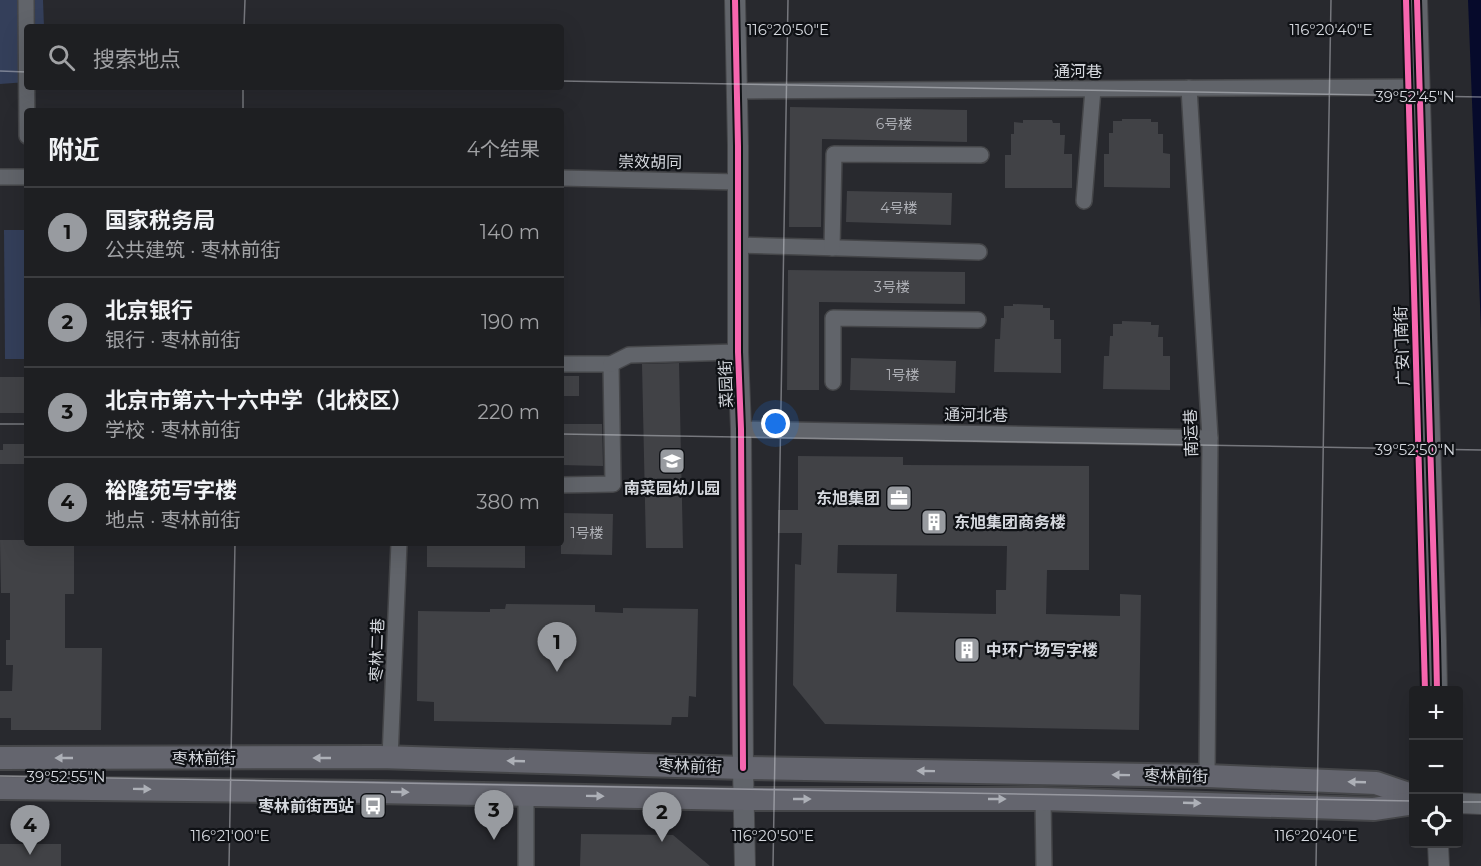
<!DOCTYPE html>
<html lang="zh">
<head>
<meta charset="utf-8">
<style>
  body { margin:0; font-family:Montserrat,"Noto Sans SC",sans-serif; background:#26272a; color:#f1f3f6 }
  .controls { position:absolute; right:18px; bottom:18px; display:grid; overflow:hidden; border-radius:6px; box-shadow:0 6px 24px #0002 }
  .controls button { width:54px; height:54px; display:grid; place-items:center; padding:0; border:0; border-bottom:2px solid #3c3d40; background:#1e1f22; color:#f1f3f6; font:30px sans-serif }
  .you { position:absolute; left:776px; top:424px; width:21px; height:21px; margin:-15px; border:4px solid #fff; border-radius:50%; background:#1a73e8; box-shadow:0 0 0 9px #1a73e833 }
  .badge { display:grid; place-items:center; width:39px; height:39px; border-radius:50%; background:#989ba0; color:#111; font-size:20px; font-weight:700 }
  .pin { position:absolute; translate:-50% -50px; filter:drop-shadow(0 2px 3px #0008) }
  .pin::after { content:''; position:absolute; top:32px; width:21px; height:18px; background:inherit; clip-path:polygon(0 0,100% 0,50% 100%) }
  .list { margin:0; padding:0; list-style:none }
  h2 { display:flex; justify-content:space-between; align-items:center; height:78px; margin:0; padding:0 24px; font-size:26px }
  h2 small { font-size:20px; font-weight:400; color:#a1a2a5 }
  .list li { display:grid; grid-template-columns:39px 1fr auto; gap:18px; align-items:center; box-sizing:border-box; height:90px; padding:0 24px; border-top:2px solid #3c3d40 }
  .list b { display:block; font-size:22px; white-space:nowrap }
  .list p { margin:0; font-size:20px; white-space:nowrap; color:#a1a2a5 }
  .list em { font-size:20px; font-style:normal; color:#a1a2a5 }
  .icon { flex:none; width:33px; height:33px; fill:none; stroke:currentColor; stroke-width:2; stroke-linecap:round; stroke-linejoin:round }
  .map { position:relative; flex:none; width:1481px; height:866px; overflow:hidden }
  .search { position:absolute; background:#1e1f22; box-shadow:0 6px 24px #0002; left:24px; top:24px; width:540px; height:66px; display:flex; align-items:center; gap:15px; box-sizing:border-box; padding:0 21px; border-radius:6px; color:#a1a2a5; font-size:22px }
  .panel { position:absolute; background:#1e1f22; box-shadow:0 6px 24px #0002; left:24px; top:108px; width:540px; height:438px; border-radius:6px }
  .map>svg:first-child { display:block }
  .green { fill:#343f5a }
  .water { fill:#060a2b }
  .building { fill:#414246; fill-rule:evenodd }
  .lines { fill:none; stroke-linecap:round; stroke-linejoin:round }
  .minor-casing { stroke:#454649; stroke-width:18 }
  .tertiary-casing { stroke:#454649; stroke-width:22 }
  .secondary-casing { stroke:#454649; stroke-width:26 }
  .minor { stroke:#61646a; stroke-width:15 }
  .tertiary { stroke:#61646a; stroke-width:20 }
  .secondary { stroke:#64656e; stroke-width:22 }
  .cycleway-casing { stroke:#0f1115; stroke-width:10 }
  .cycleway { stroke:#f766af; stroke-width:6 }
  .oneway { fill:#adb0b7 }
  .ticks { fill:none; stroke:#d5d8de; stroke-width:1.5; stroke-opacity:0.45 }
  .labels { text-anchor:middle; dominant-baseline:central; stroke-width:4.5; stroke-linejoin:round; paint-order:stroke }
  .number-label { font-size:14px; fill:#b0b2b8 }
  .street-label { font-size:16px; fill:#d5d8de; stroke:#0f1115 }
  .poi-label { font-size:16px; font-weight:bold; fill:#d5d8de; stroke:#0f1115; text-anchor:end }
  .ticks-label { font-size:15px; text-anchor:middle; fill:#d5d8de; stroke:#0f1115; stroke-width:4.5; stroke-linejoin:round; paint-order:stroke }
</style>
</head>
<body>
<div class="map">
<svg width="1481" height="866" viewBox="0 0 1481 866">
  <rect width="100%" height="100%" fill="#28292e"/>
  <g class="green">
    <path d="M0,0H43L44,27H27V82L0,84Z"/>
    <path d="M4,230H27V359H5Z"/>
  </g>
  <path class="water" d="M1468,0H1481V330Z"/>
  <g class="building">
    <path d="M790,107L967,110V142L822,139L821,227H789Z"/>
    <path d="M1122,119H1151V122H1158V134H1163V153L1170,154V188L1104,187V154H1109V133H1113V121H1122Z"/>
    <path d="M1023,120H1052L1053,123H1060V135H1065L1064,154H1072V188H1005V155H1011V134H1014V122L1023,123Z"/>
    <path d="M847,191L952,193L951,225L846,222Z"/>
    <path d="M788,270L965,272V304L819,302V390H787Z"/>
    <path d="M1013,304L1043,305V308H1050V320H1054V339H1061V373L994,372L995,339H1000L1001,318H1004V306H1013Z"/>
    <path d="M1122,321L1151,322V325H1159L1158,337H1163V356H1170V390L1103,389L1104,356H1109L1110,336H1113V324H1122Z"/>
    <path d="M851,358L956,361L955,393L850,390Z"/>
    <path d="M679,363L683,548H646L642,364Z"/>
    <rect x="561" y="376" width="18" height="20"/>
    <rect x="0" y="377" width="27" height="36"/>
    <path d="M561,424H602L603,466L561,465Z"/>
    <path d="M3,444H27V464H0V450H3Z"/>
    <path d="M798,456L903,457V465L1089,466V570H1047L1046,614L1120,616V594L1141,595L1139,730L825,724L793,685L795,564L801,565L802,533H778V510H798ZM838,545L1007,546L1006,590H996V614L896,612L897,574L837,573Z"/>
    <path d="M561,513L613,514L612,555L561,554Z"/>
    <path d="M0,540H27V543H74V594H65V648H102L101,730H11V718H0V691H12L13,665H6V640H10V593H1Z"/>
    <path d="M427,543H525V568L427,567Z"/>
    <path d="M506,604L595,605V612L623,613V608L698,609L696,697L689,696L688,717H672L671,725L434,721V702L417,701L418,611L490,612V609H505Z"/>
    <path d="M581,834L673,835L710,866H580Z"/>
    <rect x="0" y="844" width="61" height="22"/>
  </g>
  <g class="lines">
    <defs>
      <g id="minor">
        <path d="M26,0L27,136"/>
        <path d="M1189,88L1210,438L1207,776"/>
        <path d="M737,91L1419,87"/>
        <path d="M0,177H27"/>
        <path d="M561,178L738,182"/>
        <path d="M1084,201L1093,89"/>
        <path d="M737,245L979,252"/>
        <path d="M832,248L834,154L981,155"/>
        <path d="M561,364H611L613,484L561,485"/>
        <path d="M611,364L629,355L738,352"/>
        <path d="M833,382V318L978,320"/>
        <path d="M741,429L1210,438"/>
        <path d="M390,758L399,543"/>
        <path d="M526,794V866"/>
        <path d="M1043,799L1044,866"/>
      </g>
      <g id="tertiary">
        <path d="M735,0L738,146V352L741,429L743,768L745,866"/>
        <path d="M1417,0L1436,641L1437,690"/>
        <path d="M1458,803L1481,804"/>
        <path d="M1438,844L1439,866"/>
      </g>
      <g id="secondary">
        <path d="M0,758L380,757L743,768L1207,776L1376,783L1414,796"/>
        <path d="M0,788L374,792L743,799H1043L1374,809L1414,803"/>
      </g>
    </defs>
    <use href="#minor" class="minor-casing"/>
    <use href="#tertiary" class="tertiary-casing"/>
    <use href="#secondary" class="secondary-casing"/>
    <use href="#minor" class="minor"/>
    <use href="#tertiary" class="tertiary"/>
    <use href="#secondary" class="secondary"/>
    <defs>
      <g id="cycleway">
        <path d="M735,0L738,146V352L741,429L743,768"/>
        <path d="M1406,0L1425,690"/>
        <path d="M1417,0L1436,641L1437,690"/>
      </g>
    </defs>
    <use href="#cycleway" class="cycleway-casing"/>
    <use href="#cycleway" class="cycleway"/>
  </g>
  <defs><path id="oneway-solid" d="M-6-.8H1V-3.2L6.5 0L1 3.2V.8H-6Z" transform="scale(1.5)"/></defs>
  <g class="oneway">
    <use href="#oneway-solid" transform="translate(64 758) rotate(-180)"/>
    <use href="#oneway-solid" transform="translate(322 758) rotate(180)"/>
    <use href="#oneway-solid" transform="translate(516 761) rotate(-178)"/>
    <use href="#oneway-solid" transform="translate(926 771) rotate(-179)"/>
    <use href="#oneway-solid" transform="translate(1121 775) rotate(-179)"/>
    <use href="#oneway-solid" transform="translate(1357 782) rotate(-178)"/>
    <use href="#oneway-solid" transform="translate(142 789) rotate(1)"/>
    <use href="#oneway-solid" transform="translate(400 792) rotate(1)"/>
    <use href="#oneway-solid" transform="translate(595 796) rotate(1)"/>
    <use href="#oneway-solid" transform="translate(802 799)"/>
    <use href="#oneway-solid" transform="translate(997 799)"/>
    <use href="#oneway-solid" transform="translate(1192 803) rotate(2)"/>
  </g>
  <path class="ticks" d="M244,27L245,0M0,71L27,72M561,81L1481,97M243,111V87M0,424H27M561,434L1481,450M0,776L1414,801M1458,802H1481M229,866L235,543M773,866L788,0M1316,866L1331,0"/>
  <defs>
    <symbol id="school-square" viewBox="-11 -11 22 22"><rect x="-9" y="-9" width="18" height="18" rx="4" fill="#989ba0" stroke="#0f1115"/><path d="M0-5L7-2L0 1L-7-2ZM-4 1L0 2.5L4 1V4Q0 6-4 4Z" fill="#fff"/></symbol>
    <symbol id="office-square" viewBox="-11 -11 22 22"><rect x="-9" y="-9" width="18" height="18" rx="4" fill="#989ba0" stroke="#0f1115"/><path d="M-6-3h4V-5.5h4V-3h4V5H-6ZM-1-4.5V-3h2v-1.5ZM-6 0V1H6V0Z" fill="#fff"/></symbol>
    <symbol id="building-square" viewBox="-11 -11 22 22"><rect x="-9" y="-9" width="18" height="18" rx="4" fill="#989ba0" stroke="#0f1115"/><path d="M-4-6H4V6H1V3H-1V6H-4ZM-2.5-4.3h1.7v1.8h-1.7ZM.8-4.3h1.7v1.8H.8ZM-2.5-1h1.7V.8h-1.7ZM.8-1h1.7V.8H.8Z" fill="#fff"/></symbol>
    <symbol id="bus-square" viewBox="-11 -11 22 22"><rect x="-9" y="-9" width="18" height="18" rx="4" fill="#989ba0" stroke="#0f1115"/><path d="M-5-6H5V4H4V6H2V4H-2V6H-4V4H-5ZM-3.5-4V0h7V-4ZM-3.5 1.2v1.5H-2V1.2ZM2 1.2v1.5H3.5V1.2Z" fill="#fff"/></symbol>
  </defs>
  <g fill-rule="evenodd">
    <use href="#school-square" x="657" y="446" width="30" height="30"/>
    <use href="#office-square" x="884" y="483" width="30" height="30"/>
    <use href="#building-square" x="919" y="507" width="30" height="30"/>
    <use href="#building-square" x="952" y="635" width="30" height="30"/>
    <use href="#bus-square" x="358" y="791" width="30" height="30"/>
  </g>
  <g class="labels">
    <g class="number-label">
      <text x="894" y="124">6号楼</text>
      <text x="899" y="208">4号楼</text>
      <text x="892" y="287">3号楼</text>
      <text x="903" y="375">1号楼</text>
      <text x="587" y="533">1号楼</text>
    </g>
    <g class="street-label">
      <text x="1078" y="71">通河巷</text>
      <text transform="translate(650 162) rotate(1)">崇效胡同</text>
      <text transform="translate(1402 346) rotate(-92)">广安门南街</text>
      <text transform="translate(726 384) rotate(-92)">菜园街</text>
      <text transform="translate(976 415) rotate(1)">通河北巷</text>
      <text transform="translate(1191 433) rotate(-92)">南运巷</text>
      <text transform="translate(377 650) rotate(-88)">枣林二巷</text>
      <text x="204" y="758">枣林前街</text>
      <text transform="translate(690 766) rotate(2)">枣林前街</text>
      <text transform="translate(1176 776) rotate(1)">枣林前街</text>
    </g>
    <g class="poi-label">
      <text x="672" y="488" text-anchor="middle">南菜园幼儿园</text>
      <text x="880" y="498">东旭集团</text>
      <text x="954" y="522" text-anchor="start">东旭集团商务楼</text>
      <text x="986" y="650" text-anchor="start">中环广场写字楼</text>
      <text x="354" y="806">枣林前街西站</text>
    </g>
  </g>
  <g class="ticks-label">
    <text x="788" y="35">116°20'50"E</text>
    <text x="1331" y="35">116°20'40"E</text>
    <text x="1415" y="102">39°52'45"N</text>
    <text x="1415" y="455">39°52'50"N</text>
    <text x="66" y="782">39°52'55"N</text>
    <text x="230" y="841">116°21'00"E</text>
    <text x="773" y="841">116°20'50"E</text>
    <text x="1316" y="841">116°20'40"E</text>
  </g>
</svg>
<div class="controls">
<button>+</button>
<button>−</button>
<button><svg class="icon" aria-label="locate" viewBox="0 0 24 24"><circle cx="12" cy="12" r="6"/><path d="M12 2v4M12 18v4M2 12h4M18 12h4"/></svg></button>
</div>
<div class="you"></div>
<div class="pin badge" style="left:557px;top:672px">1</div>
<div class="pin badge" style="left:662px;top:842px">2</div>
<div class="pin badge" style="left:494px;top:840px">3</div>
<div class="pin badge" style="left:30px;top:855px">4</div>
<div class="search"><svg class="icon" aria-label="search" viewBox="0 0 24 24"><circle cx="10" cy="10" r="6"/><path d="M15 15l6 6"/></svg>搜索地点</div>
<section class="panel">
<h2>附近<small>4个结果</small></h2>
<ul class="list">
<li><span class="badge">1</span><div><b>国家税务局</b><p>公共建筑 · 枣林前街</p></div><em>140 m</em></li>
<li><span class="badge">2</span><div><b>北京银行</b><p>银行 · 枣林前街</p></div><em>190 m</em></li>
<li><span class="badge">3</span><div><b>北京市第六十六中学（北校区）</b><p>学校 · 枣林前街</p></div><em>220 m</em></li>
<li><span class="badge">4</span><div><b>裕隆苑写字楼</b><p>地点 · 枣林前街</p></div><em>380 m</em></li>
</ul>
</section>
</div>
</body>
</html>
